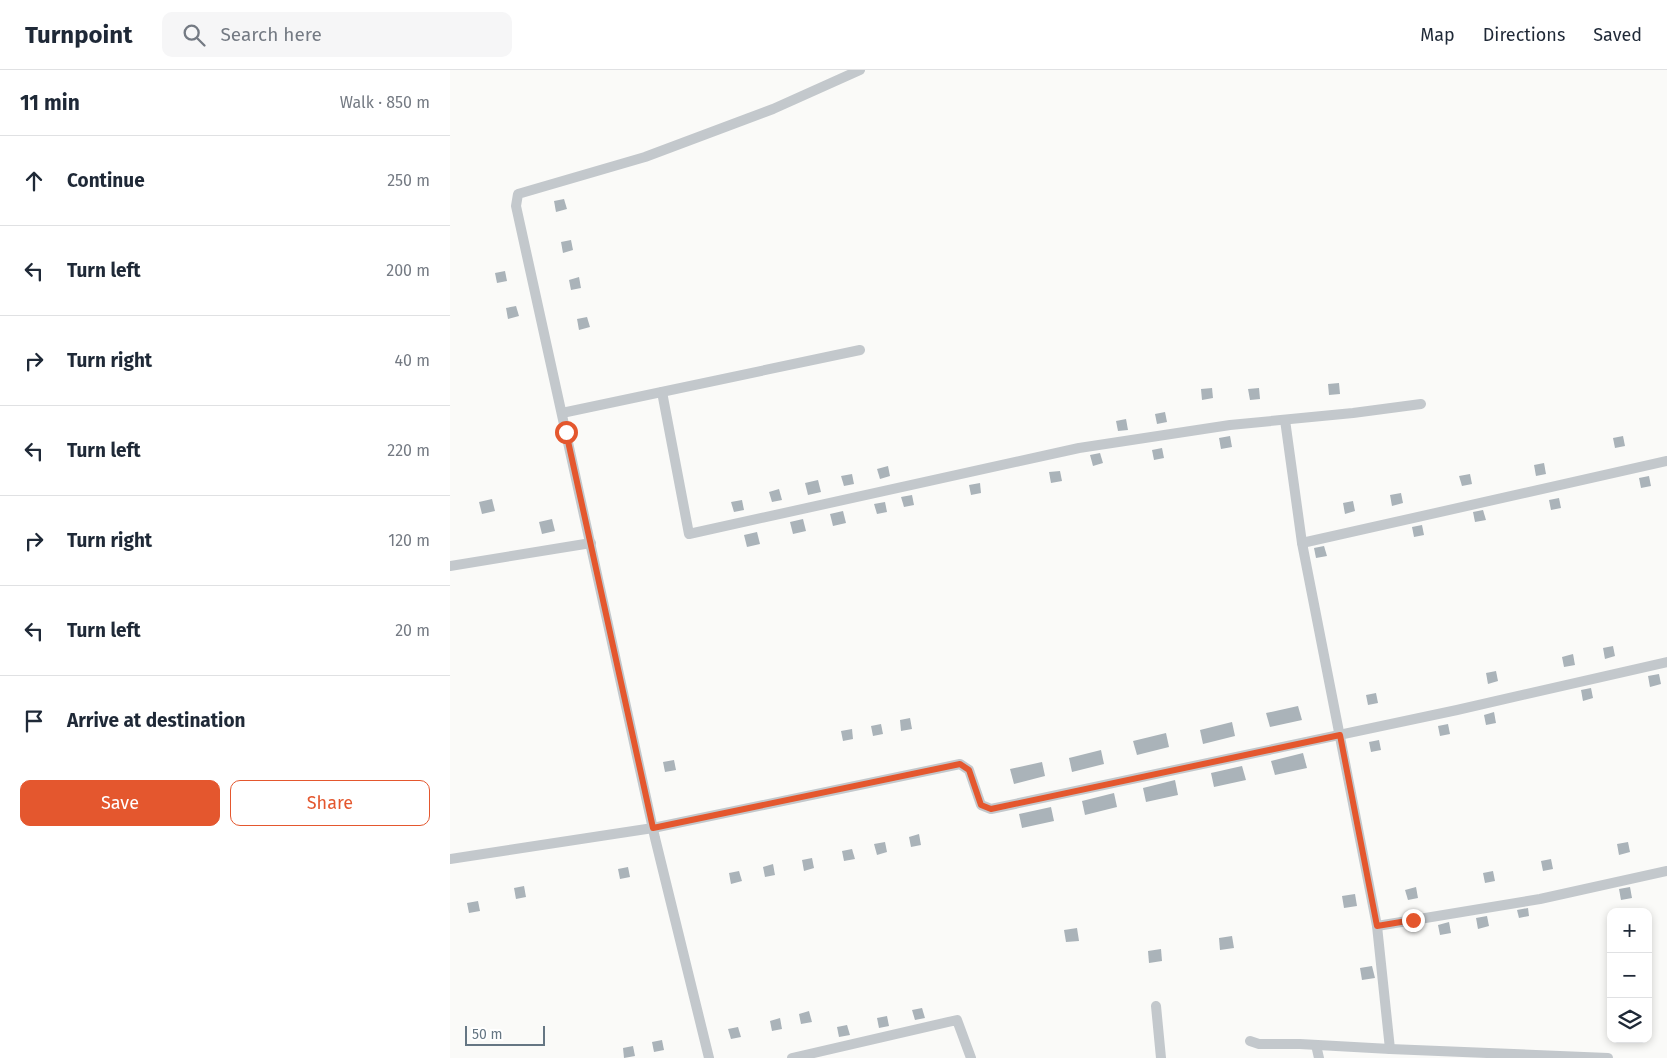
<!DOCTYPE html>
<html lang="en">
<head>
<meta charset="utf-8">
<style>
  body { margin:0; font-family:"Fira Sans",sans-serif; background:#f6f6f7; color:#1f2937 }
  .controls { position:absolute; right:15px; bottom:15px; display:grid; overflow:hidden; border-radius:10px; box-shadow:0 2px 8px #0003 }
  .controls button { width:45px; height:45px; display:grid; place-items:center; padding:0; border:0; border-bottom:1px solid #e0e1e3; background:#fff; color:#1f2937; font:25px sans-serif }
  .scale { position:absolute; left:15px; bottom:12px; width:80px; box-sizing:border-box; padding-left:5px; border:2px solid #657683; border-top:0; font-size:14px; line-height:18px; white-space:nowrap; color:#657683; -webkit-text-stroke:4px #fff; paint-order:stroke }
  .stop { position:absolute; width:15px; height:15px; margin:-11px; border:4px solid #e4572e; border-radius:50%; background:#fff }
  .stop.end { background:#e4572e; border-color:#fff; box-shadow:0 1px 5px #0008 }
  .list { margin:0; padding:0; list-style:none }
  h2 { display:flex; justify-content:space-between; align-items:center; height:65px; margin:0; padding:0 20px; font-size:21px }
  h2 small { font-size:16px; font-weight:400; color:#747a83 }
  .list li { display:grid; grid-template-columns:32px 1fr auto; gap:15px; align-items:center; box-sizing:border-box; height:90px; padding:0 20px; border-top:1px solid #e0e1e3 }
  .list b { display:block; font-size:19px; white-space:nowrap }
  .list em { font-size:16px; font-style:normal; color:#747a83 }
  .actions { display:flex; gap:10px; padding:15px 20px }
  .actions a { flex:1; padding:11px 0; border:1px solid #e4572e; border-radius:10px; text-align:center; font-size:18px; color:#e4572e }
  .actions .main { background:#e4572e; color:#fff }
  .icon { flex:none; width:28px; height:28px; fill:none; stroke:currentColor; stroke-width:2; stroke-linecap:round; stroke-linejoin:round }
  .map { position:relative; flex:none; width:1217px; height:988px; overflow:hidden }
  header { display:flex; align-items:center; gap:30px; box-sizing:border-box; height:70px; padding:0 25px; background:#fff; border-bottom:1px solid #e0e1e3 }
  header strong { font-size:24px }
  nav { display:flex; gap:28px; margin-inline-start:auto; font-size:18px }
  .search { width:350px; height:45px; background:#f6f6f7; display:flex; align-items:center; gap:12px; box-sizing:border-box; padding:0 18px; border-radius:10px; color:#747a83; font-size:19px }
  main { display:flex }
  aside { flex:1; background:#fff }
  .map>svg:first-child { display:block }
  .building { fill:#aab3b9 }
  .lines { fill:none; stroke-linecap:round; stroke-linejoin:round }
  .street { stroke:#c3c8cc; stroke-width:10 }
  .route { stroke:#e4572e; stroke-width:6 }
</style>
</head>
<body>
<header>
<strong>Turnpoint</strong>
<div class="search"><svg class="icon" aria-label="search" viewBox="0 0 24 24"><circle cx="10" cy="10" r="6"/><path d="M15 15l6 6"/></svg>Search here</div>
<nav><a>Map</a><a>Directions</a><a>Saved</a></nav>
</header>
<main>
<aside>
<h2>11 min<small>Walk · 850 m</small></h2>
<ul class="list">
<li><svg class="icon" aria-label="ahead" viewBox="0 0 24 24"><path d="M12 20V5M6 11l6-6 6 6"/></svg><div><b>Continue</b></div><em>250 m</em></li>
<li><svg class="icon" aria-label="left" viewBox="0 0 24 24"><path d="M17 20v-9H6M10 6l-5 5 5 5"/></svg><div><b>Turn left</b></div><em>200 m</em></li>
<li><svg class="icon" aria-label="right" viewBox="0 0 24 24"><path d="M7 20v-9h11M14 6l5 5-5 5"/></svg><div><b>Turn right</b></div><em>40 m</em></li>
<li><svg class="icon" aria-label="left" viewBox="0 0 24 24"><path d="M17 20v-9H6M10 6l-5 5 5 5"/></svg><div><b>Turn left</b></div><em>220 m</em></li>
<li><svg class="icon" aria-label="right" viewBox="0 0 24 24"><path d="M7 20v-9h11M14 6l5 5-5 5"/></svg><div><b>Turn right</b></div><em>120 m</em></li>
<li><svg class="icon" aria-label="left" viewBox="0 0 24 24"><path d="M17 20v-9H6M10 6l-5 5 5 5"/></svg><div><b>Turn left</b></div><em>20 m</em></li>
<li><svg class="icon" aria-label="arrive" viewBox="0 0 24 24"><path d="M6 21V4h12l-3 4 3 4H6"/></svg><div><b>Arrive at destination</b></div></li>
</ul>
<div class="actions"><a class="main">Save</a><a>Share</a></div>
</aside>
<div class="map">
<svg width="1217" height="988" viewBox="0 0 1217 988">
  <rect width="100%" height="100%" fill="#fafaf8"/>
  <g class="building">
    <path d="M114,129L117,139L106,142L104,131Z"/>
    <path d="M121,170L123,180L113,183L111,172Z"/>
    <path d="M55,201L57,211L47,213L45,203Z"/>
    <path d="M129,207L131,218L121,220L119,210Z"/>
    <path d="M66,236L69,246L58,249L56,238Z"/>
    <path d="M137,247L140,257L129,260L127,249Z"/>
    <path d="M889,313L890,324L879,325L878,314Z"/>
    <path d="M762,318L763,328L752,330L751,319Z"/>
    <path d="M809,318L810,329L800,330L798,319Z"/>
    <path d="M715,342L717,352L707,354L705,344Z"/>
    <path d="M676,349L678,360L668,361L666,351Z"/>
    <path d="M780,366L782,377L771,379L769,368Z"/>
    <path d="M1173,366L1175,376L1165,378L1163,368Z"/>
    <path d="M712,378L714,388L704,390L702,380Z"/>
    <path d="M650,383L653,393L643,396L640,385Z"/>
    <path d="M1094,393L1096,404L1086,406L1084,395Z"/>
    <path d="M438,396L440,406L430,409L427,399Z"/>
    <path d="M610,401L612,411L601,413L599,402Z"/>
    <path d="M402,404L404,414L394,416L391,406Z"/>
    <path d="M1020,404L1022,414L1012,416L1009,406Z"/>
    <path d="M1199,406L1201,416L1191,418L1189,408Z"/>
    <path d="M368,410L371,422L358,425L355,413Z"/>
    <path d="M530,413L531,423L521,425L519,415Z"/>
    <path d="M329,419L332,430L322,432L319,422Z"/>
    <path d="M951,423L953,433L942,436L940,425Z"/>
    <path d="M462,425L464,435L454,437L451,427Z"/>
    <path d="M1109,428L1111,438L1101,440L1099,430Z"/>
    <path d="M42,429L45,441L32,444L29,432Z"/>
    <path d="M292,430L294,440L284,442L281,432Z"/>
    <path d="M903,431L905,441L895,444L893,433Z"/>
    <path d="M435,432L437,442L427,444L424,434Z"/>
    <path d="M1033,440L1036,450L1025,452L1023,442Z"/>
    <path d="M393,441L396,453L383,456L380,444Z"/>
    <path d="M102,449L105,461L92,464L89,452Z"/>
    <path d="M353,449L356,461L343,464L340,452Z"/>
    <path d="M972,455L974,465L964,467L962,457Z"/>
    <path d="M307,462L310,474L297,477L294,465Z"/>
    <path d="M874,476L877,486L866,488L864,478Z"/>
    <path d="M1163,576L1165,586L1155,589L1153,578Z"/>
    <path d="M1123,584L1125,595L1114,597L1112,587Z"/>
    <path d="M1046,601L1048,611L1038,614L1036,603Z"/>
    <path d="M1209,604L1211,614L1200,617L1198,606Z"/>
    <path d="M1141,618L1143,628L1133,631L1131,620Z"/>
    <path d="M926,623L928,633L918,635L916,625Z"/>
    <path d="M848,636L852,650L820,657L816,643Z"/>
    <path d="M1044,642L1046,653L1036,655L1034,645Z"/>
    <path d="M460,648L462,659L451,661L450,650Z"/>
    <path d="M782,652L785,666L753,674L750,660Z"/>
    <path d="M431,654L433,664L423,666L421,656Z"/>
    <path d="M998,654L1000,664L990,666L988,656Z"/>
    <path d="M402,659L403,669L393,671L391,661Z"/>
    <path d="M716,663L719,677L687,685L683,671Z"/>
    <path d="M929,670L931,680L921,682L919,672Z"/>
    <path d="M651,680L654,694L622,702L619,688Z"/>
    <path d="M853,683L857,698L825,705L821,691Z"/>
    <path d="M224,690L226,700L215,702L213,692Z"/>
    <path d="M592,692L595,706L564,714L560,699Z"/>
    <path d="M792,696L796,710L764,717L761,703Z"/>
    <path d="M725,710L728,725L696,732L693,718Z"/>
    <path d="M664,723L667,737L635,745L632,731Z"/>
    <path d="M601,737L604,751L572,758L569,744Z"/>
    <path d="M469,764L471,775L461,777L459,767Z"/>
    <path d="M435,772L437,782L427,785L424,774Z"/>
    <path d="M1178,772L1180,782L1169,785L1167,774Z"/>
    <path d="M402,779L405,789L394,791L392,781Z"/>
    <path d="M362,788L364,798L354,801L352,790Z"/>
    <path d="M1101,789L1103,799L1093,801L1091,791Z"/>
    <path d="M323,794L325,805L315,807L313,797Z"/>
    <path d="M178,797L180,807L170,809L168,799Z"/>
    <path d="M289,801L292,811L281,814L279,803Z"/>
    <path d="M1043,801L1045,811L1035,813L1033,803Z"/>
    <path d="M74,816L76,827L66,829L64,818Z"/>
    <path d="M966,817L968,828L958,830L955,820Z"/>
    <path d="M1180,817L1182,828L1171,830L1169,819Z"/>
    <path d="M905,824L907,836L894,838L892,826Z"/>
    <path d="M28,831L30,841L19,843L17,833Z"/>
    <path d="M1078,838L1079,846L1069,848L1067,840Z"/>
    <path d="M1037,846L1039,856L1028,859L1026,848Z"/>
    <path d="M999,852L1001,863L990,865L988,855Z"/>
    <path d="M627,858L629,871L616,872L614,860Z"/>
    <path d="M782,866L784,878L770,880L769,868Z"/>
    <path d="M711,879L712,891L699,893L698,881Z"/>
    <path d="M922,896L925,908L912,910L910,898Z"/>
    <path d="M472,938L475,948L465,950L462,940Z"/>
    <path d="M359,941L362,952L351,954L349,944Z"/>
    <path d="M437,946L439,956L429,958L427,948Z"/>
    <path d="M330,948L332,959L322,961L320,951Z"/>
    <path d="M397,955L400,965L389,967L387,957Z"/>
    <path d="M288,957L291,967L281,969L278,959Z"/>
    <path d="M212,970L214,980L204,982L202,972Z"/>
    <path d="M183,976L185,986L174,988L173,978Z"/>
  </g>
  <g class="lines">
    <g class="street">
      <path d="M212,322L239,464L629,378L780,355L903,343L971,334"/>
      <path d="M112,343L410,280"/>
      <path d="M835,350L852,473L927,856L940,979"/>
      <path d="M852,473L1217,391"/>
      <path d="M0,496L141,473"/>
      <path d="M0,789L203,758L510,694L519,700L531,735L541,739L1007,640L1217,592"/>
      <path d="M927,856L1090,829L1217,801"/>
      <path d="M706,936L711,988"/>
      <path d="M800,971L809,974H850L940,979L1158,988"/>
      <path d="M866,975L869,988"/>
      <path d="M259,988L205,768L66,136L68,124L195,87L323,39L410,0"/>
      <path d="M342,988L507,950L521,988"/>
    </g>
  </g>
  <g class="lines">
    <path class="route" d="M116,362L203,758L510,694L519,700L531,735L541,739L890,665L927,856L963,850"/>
  </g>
</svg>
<div class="controls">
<button>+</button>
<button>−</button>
<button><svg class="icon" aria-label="layers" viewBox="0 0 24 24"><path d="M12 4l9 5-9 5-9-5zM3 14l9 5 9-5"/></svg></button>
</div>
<div class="scale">50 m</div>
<div class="stop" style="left:116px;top:362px"></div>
<div class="stop end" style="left:963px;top:850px"></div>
</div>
</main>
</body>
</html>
